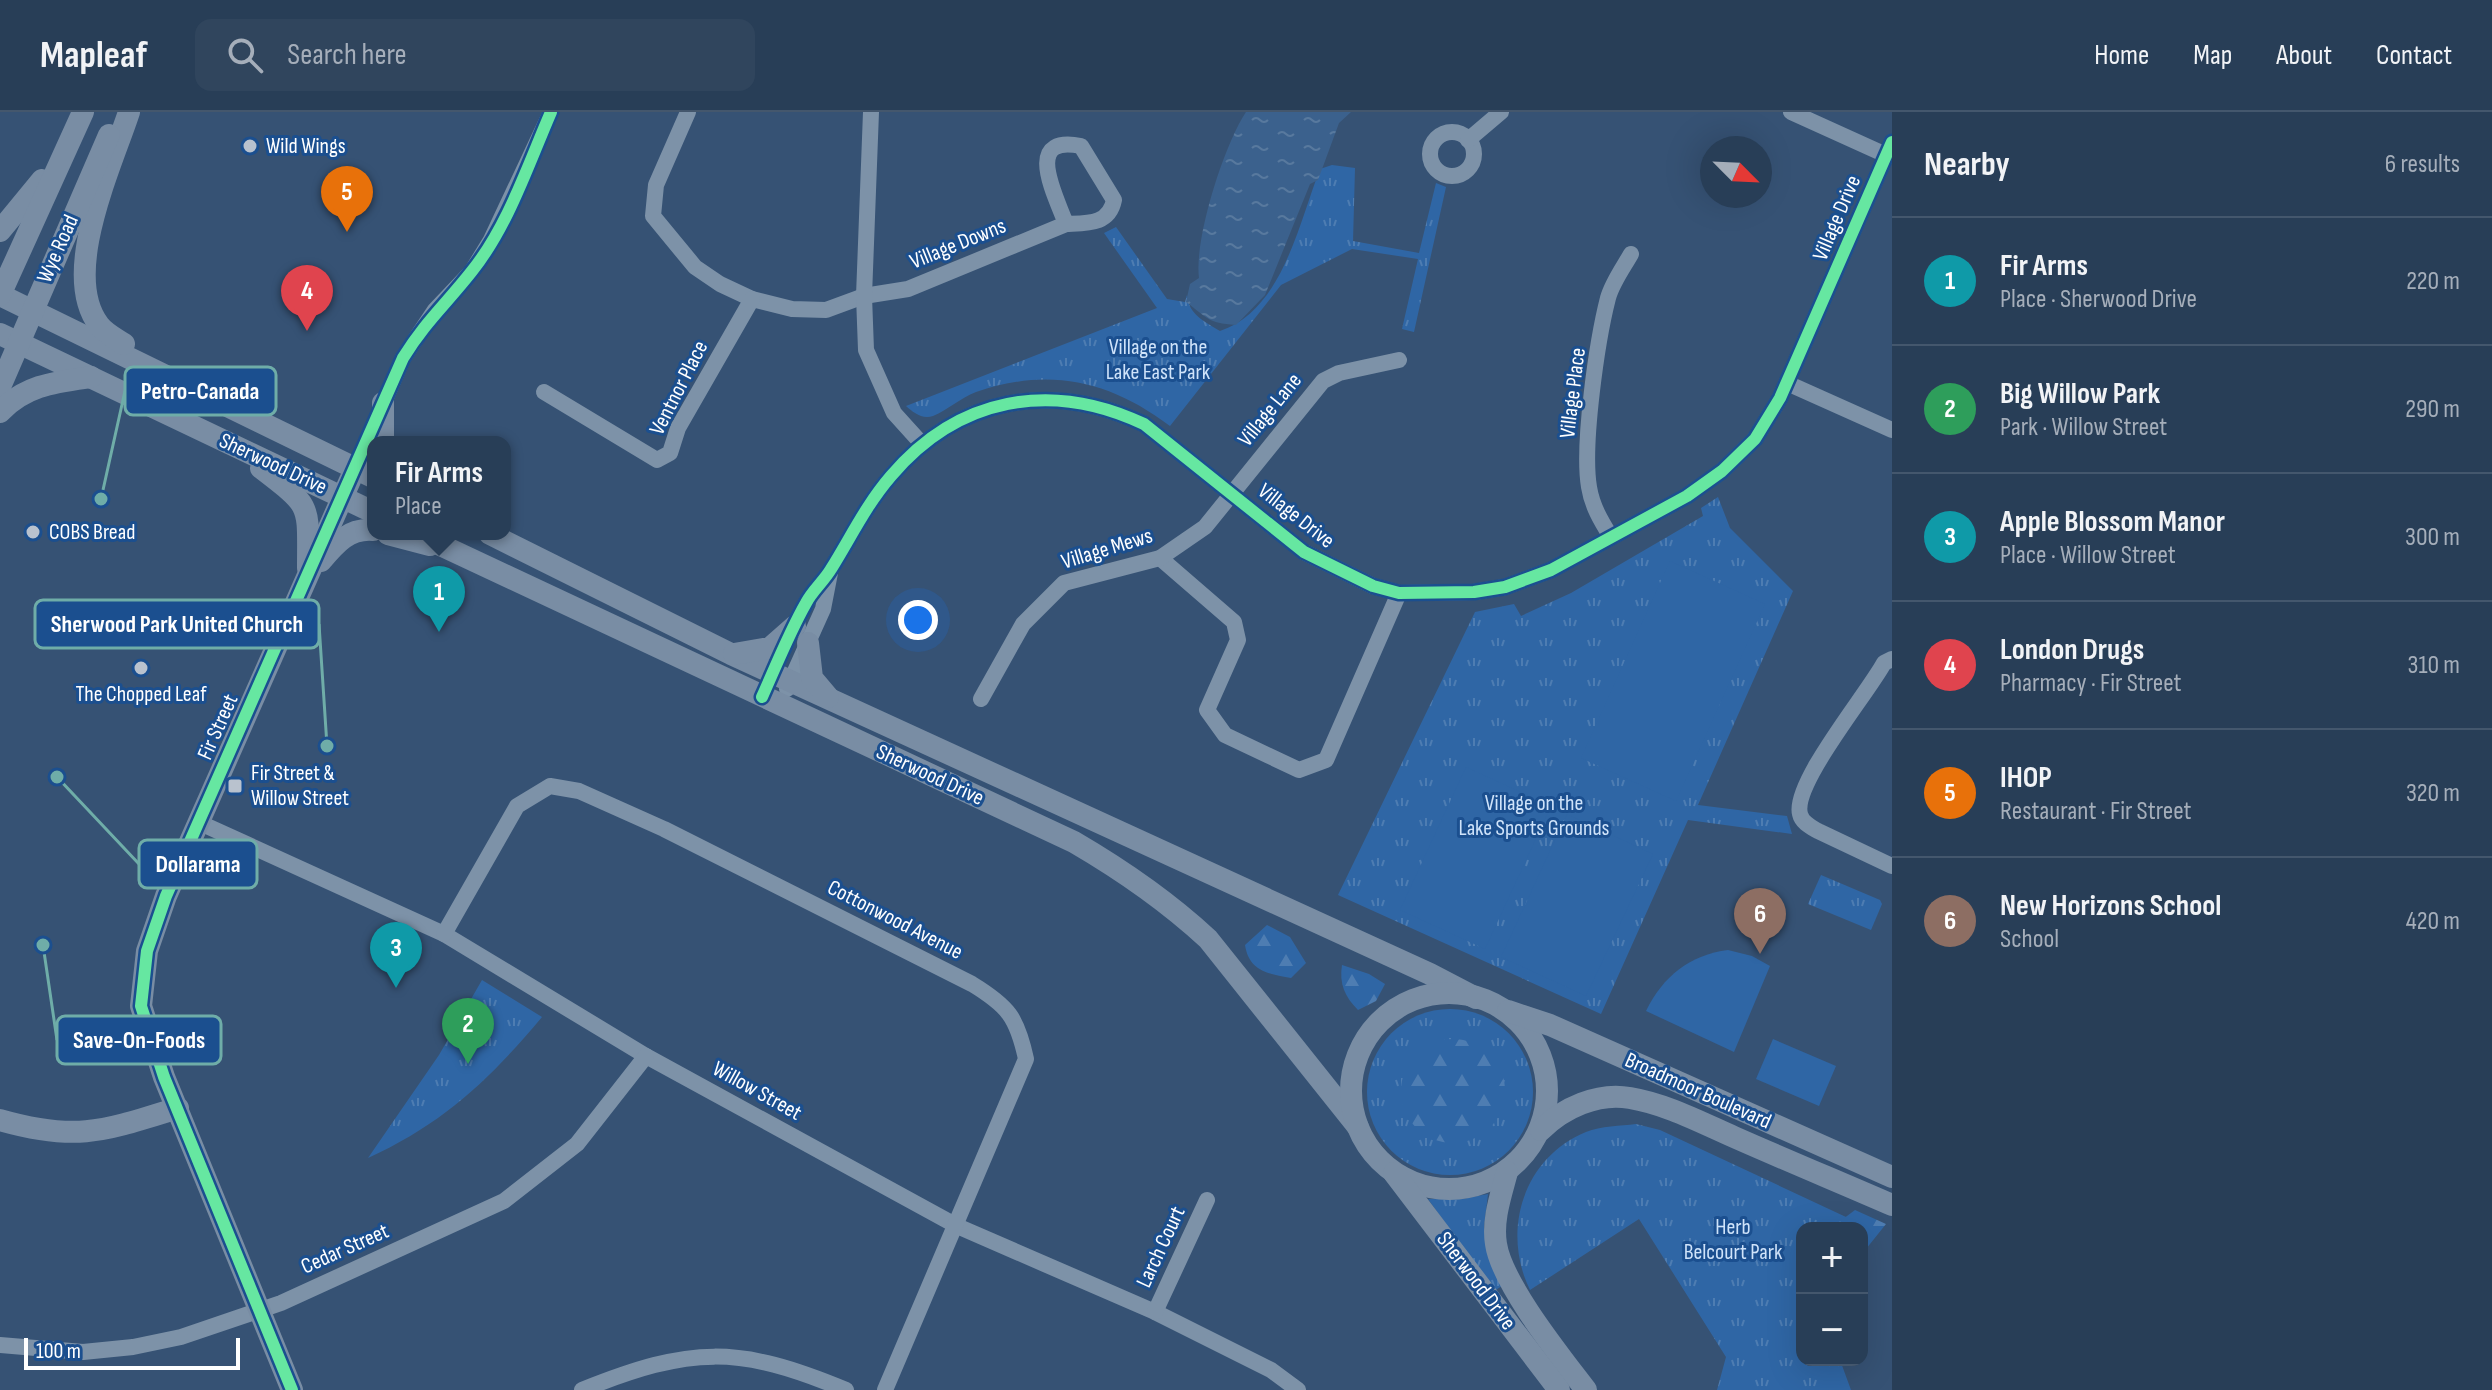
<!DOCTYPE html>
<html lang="en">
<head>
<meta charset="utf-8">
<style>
  body { margin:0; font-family:"Sofia Sans Condensed",sans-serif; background:#30455d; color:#f1f3f6 }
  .controls { position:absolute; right:24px; bottom:24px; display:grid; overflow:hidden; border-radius:16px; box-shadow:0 8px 32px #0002 }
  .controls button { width:72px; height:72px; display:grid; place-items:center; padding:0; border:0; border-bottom:2px solid #44576d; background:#283e57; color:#f1f3f6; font:40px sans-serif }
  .compass { position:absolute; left:1700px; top:24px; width:72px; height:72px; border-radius:50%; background:#283e57; box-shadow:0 8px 32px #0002; rotate:114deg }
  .scale { position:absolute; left:24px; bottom:20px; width:216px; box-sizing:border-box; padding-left:8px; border:4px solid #fff; border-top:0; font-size:22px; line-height:28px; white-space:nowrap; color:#fff; -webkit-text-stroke:6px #1b4f8f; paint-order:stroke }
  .you { position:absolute; left:918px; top:508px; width:28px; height:28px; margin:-20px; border:6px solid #fff; border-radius:50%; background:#1a73e8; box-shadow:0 0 0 12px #1a73e833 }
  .badge { display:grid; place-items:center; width:52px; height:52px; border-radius:50%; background:#8c9099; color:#fff; font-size:26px; font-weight:700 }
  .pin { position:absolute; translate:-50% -66px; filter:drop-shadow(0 2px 4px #0008) }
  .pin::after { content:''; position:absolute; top:42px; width:28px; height:24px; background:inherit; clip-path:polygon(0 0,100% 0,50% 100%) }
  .popup { position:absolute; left:367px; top:324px; width:144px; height:104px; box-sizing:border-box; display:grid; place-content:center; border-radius:16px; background:#283e57; filter:drop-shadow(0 2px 6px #0005); font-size:26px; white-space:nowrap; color:#a5aeba }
  .popup b { font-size:30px; color:#f1f3f6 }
  .popup::after { content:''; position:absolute; left:50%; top:100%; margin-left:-16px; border:16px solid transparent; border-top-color:#283e57 }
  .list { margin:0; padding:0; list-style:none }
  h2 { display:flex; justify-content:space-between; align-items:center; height:104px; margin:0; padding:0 32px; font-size:34px }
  h2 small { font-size:26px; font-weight:400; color:#a5aeba }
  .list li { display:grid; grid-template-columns:52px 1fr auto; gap:24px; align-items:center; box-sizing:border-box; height:128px; padding:0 32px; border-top:2px solid #44576d }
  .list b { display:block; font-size:30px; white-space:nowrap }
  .list p { margin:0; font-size:26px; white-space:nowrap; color:#a5aeba }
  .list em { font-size:26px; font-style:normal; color:#a5aeba }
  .icon { flex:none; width:44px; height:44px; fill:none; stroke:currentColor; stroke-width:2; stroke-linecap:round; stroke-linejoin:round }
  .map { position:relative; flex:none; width:1892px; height:1278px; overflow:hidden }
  header { display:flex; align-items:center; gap:48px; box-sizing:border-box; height:112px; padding:0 40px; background:#283e57; border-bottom:2px solid #44576d }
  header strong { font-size:38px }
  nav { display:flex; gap:44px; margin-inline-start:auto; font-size:28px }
  .search { width:560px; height:72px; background:#30455d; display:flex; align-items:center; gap:20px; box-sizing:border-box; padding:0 28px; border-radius:16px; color:#a5aeba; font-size:30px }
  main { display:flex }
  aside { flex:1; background:#283e57 }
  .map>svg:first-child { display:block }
  .grass { fill:url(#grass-tufts) }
  .forest { fill:url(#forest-firs) }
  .pitch { fill:#2f66a5 }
  .water { fill:url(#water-ripples) }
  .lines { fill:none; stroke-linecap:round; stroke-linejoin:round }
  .street { stroke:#7d92a8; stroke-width:16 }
  .secondary { stroke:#798da4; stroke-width:22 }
  .cycleway-casing { stroke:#1b4f8f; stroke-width:17 }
  .cycleway { stroke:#66e7a1; stroke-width:12 }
  .poi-dot { fill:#b9c2ce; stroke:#1b4f8f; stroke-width:3 }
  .labels { text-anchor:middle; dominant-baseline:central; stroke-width:6; stroke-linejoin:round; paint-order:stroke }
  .poi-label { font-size:22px; fill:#fff; stroke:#1b4f8f; text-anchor:start }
  .street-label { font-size:22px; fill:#fff; stroke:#1b4f8f }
  .park-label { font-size:22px; fill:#cfe3fa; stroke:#1b4f8f }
  .leader { fill:none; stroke:#6fada8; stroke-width:3 }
  .callout-dot { fill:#6fada8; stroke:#1b4f8f; stroke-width:3 }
  .callout { fill:#1b4f8f; stroke:#6fada8; stroke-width:3 }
  .callout-label { font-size:24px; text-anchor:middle; font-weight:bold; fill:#fff }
</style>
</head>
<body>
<header>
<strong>Mapleaf</strong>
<div class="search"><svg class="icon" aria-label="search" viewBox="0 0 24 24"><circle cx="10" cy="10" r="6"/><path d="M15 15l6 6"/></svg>Search here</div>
<nav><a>Home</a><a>Map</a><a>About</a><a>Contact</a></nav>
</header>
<main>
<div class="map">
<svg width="1892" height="1278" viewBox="0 0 1892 1278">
  <defs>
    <pattern id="grass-tufts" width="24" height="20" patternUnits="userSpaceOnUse" patternTransform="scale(2)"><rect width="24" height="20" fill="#2f66a5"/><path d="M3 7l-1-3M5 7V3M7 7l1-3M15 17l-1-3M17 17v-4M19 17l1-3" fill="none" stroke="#4e7db2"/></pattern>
    <pattern id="forest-firs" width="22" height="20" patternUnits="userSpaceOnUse" patternTransform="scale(2)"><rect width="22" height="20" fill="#2f66a5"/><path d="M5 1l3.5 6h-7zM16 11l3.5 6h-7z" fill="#4e7db2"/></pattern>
    <pattern id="water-ripples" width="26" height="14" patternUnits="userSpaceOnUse" patternTransform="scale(2)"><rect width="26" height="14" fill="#3b618d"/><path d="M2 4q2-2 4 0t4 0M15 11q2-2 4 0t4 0" fill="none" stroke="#58799e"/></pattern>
  </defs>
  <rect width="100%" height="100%" fill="#365274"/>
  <g class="grass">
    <path d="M1332,53L1355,56L1353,129L1419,141L1436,71L1446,75L1414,220L1402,217L1418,147L1352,137L1281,173L1170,314C1109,268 1049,255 976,280C960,286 948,298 933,304C922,308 913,300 906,294L1157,196L1104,121L1116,115L1167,187L1185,190L1187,183C1189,203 1204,209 1220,219C1282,199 1299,111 1320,57Z"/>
    <path d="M1718,385L1730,416L1793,479L1698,693L1787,704L1792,722L1688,708L1601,902L1338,783L1475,500L1514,492L1521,504L1571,481L1703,404L1701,396Z"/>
    <path d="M1821,763L1880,788L1882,792L1871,818L1808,792Z"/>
    <path d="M482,868L542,905C489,968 444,1011 368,1046L439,943Z"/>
    <circle cx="1450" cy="980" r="83"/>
    <path d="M1636,1012L1660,1018L1861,1112L1860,1116H1802V1248H1840L1851,1278H1717L1726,1245L1639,1107L1530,1178C1501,1119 1523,1046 1586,1020C1601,1014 1621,1014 1636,1012Z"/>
    <path d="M1488,1082L1484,1115L1502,1174L1494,1179L1428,1087H1462Z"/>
  </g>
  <g class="forest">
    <path d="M1267,813L1290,825L1306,851L1291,866C1268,862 1249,859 1245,833Z"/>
    <path d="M1342,853L1369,862L1385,872L1376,889L1358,898C1345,885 1339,872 1342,853Z"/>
    <circle cx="1453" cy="979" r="52"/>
    <path d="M1855,1098L1886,1112L1862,1142V1116H1831Z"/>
  </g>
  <g class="pitch">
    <path d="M1670,449L1765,492L1676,689L1581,646Z"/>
    <path d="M1466,655L1551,694L1485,837L1400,798Z"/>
    <path d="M1567,702L1653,742L1586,884L1501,845Z"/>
    <path d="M1728,838L1752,844L1770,854L1734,940L1646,899C1663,864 1690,843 1728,838Z"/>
    <path d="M1773,927L1836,954L1819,994L1756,967Z"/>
  </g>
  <path class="water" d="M1246,0H1351L1339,11L1318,68L1310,72L1265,183L1236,213C1207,211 1208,206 1186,190L1190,172L1199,166C1194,127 1224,33 1246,0Z"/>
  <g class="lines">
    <g class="street">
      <path d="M688,0L656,73L653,104L695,155L720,172L752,187L792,197L826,198L864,184L908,177L1066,112C1087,111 1109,113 1114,88L1081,34C1022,22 1056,84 1066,112"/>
      <path d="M871,0L864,184L866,238L894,301L922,332"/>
      <path d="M1791,0L1886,43"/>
      <circle cx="1452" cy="42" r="22"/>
      <path d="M1468,28L1501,0"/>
      <path d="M1787,271L1892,318"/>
      <path d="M544,280L657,348L670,341L678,316L752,187"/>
      <path d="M355,357L403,246L435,198L472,159L491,128L551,0"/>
      <path d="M1611,425C1601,409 1592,394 1589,375C1582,333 1597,229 1608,186C1612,171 1623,156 1631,142"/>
      <path d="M1160,446L1234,510L1238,528L1207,598L1225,623L1299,658L1326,648L1399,481"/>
      <path d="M1892,547L1884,551C1868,581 1792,672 1800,702C1802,711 1811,715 1818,719L1892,754"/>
      <path d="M787,577L823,497L830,461"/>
      <path d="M762,585C776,554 789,521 806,491C812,479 824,469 831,457C851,425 866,393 891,364C958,285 1051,268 1144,312L1304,440L1373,474L1399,481L1474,480L1505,475L1551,458L1687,384L1722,359L1755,327L1780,286L1892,30"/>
      <path d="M981,587L1023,512L1064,471L1160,446L1205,415L1323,269L1339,261L1399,248"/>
      <path d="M198,710L444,822L646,944L957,1114L1155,1200L1271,1258L1298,1278"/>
      <path d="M444,822L517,694L550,674L579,679L664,717L972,872C1008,894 1017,905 1026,947L885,1278"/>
      <path d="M1155,1200L1207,1088"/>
      <path d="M0,1233L83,1240L133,1235L181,1225L281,1191L504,1089L577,1032L646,944"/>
      <path d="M582,1278C692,1234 737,1233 846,1278"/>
    </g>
    <g class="secondary">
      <path d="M0,119L42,68"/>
      <path d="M0,183L373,365"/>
      <path d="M0,183L83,0"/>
      <path d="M0,222L373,400"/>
      <path d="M124,232C115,226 105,221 99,213C60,162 111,55 129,0"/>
      <path d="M0,275L109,23"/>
      <path d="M383,291V330"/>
      <path d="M0,300C25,273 56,270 91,265"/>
      <path d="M261,356C313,396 308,391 308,456"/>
      <path d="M388,422L430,433"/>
      <path d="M417,422L1074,730C1122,758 1167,789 1208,827L1358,1015"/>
      <path d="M490,422L731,542L1430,862L1476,886"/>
      <path d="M321,449C336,431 349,416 373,418"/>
      <path d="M808,531L812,566L828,585"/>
      <path d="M734,542L770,536L795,514"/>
      <circle cx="1449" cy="979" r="98"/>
      <path d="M1508,899L1550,913L1892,1065"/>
      <path d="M0,1008C77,1030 104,1019 178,996"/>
      <path d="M1541,1018C1563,996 1598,980 1630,986C1666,992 1700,1010 1734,1025C1786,1048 1839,1070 1892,1093"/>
      <path d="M1507,1060C1501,1083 1492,1108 1496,1132C1502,1172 1561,1245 1586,1278"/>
      <path d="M1394,1061L1559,1278"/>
      <path d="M292,1278L164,965L141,894L147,839L166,784L355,357"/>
    </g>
    <defs>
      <g id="cycleway">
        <path d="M762,585C776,554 789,521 806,491C812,479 824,469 831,457C851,425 866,393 891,364C958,285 1051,268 1144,312L1304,440L1373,474L1399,481L1474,480L1505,475L1551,458L1687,384L1722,359L1755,327L1780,286L1892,30"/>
        <path d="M292,1278L164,965L141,894L147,839L166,784L403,246C425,210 447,191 472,159C508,114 528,53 551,0"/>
      </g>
    </defs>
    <use href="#cycleway" class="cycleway-casing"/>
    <use href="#cycleway" class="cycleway"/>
  </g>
  <g class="poi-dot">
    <circle cx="250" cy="34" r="8"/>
    <circle cx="33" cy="420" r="8"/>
    <circle cx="141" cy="556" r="8"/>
    <rect x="227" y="666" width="16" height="16" rx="4"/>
  </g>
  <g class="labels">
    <g class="poi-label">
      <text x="266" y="34">Wild Wings</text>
      <text x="49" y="420">COBS Bread</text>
      <text x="141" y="582" text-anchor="middle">The Chopped Leaf</text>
      <text x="251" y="661">Fir Street &amp;<tspan x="251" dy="25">Willow Street</tspan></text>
    </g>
    <g class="street-label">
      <text transform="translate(1837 106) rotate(-67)">Village Drive</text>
      <text transform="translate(958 132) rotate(-22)">Village Downs</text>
      <text transform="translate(58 137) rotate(-66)">Wye Road</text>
      <text transform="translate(679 276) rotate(-63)">Ventnor Place</text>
      <text transform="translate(1573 281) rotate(-83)">Village Place</text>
      <text transform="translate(1270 298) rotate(-51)">Village Lane</text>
      <text transform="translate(273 352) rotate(25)">Sherwood Drive</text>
      <text transform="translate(1296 404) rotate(38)">Village Drive</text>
      <text transform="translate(1107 437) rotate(-17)">Village Mews</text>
      <text transform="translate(218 615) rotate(-66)">Fir Street</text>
      <text transform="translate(930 663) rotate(25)">Sherwood Drive</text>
      <text transform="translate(895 808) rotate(27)">Cottonwood Avenue</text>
      <text transform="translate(757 979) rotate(29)">Willow Street</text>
      <text transform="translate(1698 979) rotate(24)">Broadmoor Boulevard</text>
      <text transform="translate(1161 1135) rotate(-65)">Larch Court</text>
      <text transform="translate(345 1137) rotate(-24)">Cedar Street</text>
      <text transform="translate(1476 1169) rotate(53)">Sherwood Drive</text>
    </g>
    <g class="park-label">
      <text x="1158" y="235">Village on the<tspan x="1158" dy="25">Lake East Park</tspan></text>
      <text x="1534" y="691">Village on the<tspan x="1534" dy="25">Lake Sports Grounds</tspan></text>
      <text x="1733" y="1115">Herb<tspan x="1733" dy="25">Belcourt Park</tspan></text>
    </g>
  </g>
  <path class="leader" d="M101 387L125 279M327 634L319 512M57 665L139 752M43 833L57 928"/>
  <g class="callout-dot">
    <circle cx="101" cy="387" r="8"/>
    <circle cx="327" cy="634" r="8"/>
    <circle cx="57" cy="665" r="8"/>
    <circle cx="43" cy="833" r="8"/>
  </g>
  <g class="callout">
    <rect x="125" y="255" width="151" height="48" rx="8"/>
    <rect x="35" y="488" width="284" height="48" rx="8"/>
    <rect x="139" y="728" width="118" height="48" rx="8"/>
    <rect x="57" y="904" width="164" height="48" rx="8"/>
  </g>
  <g class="callout-label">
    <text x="200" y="287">Petro-Canada</text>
    <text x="177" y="520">Sherwood Park United Church</text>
    <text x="198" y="760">Dollarama</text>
    <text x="139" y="936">Save-On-Foods</text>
  </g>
</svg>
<div class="controls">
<button>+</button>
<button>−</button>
</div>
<svg class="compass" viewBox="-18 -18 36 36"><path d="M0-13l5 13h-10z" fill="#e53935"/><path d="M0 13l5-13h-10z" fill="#a5aeba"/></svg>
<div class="scale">100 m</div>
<div class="you"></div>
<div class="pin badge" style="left:439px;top:520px;background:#0f9aa8">1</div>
<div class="popup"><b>Fir Arms</b>Place</div>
<div class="pin badge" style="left:468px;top:952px;background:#2e9e5b">2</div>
<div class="pin badge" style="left:396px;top:876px;background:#0f9aa8">3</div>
<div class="pin badge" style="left:307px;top:219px;background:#e0444e">4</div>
<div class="pin badge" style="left:347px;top:120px;background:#e8710a">5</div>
<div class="pin badge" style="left:1760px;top:842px;background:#8d6e63">6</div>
</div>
<aside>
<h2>Nearby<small>6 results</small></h2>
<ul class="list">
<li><span class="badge" style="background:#0f9aa8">1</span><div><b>Fir Arms</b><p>Place · Sherwood Drive</p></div><em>220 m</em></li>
<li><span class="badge" style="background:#2e9e5b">2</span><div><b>Big Willow Park</b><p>Park · Willow Street</p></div><em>290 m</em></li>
<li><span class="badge" style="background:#0f9aa8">3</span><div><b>Apple Blossom Manor</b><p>Place · Willow Street</p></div><em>300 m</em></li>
<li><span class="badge" style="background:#e0444e">4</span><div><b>London Drugs</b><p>Pharmacy · Fir Street</p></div><em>310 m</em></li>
<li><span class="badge" style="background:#e8710a">5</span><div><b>IHOP</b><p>Restaurant · Fir Street</p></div><em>320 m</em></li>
<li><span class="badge" style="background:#8d6e63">6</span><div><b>New Horizons School</b><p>School</p></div><em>420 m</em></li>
</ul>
</aside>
</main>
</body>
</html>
